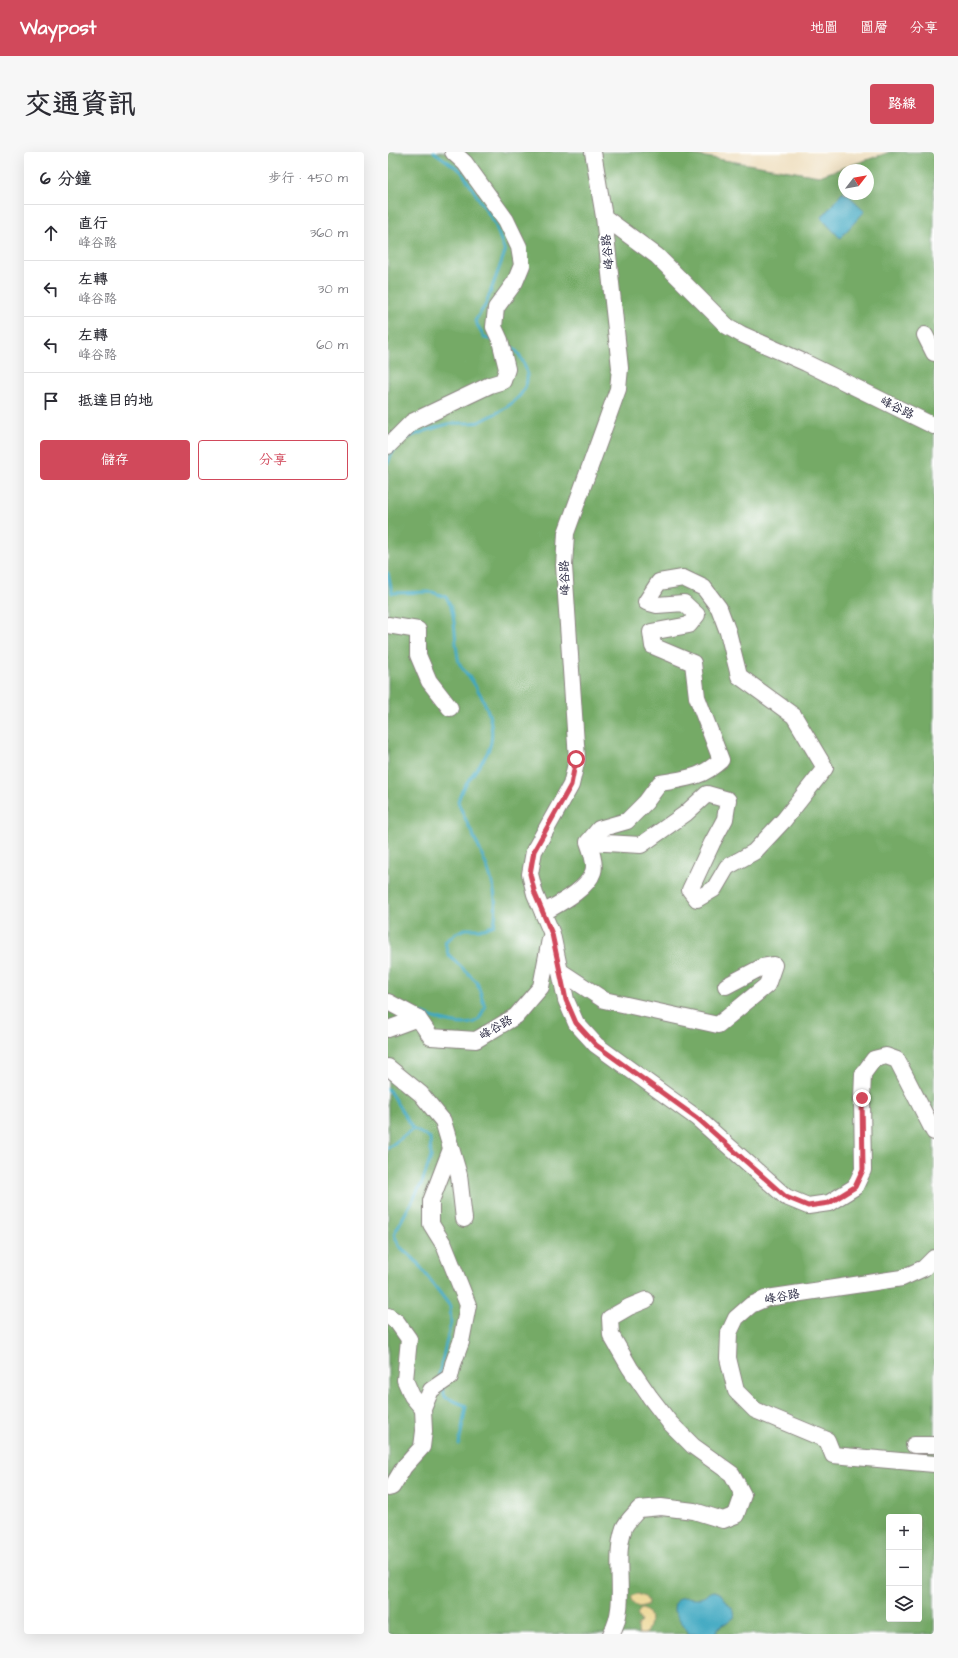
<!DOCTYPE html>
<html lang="zh-TW">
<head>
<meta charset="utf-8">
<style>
  body { margin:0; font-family:"Architects Daughter","LXGW WenKai TC",sans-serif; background:#f7f7f7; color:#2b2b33 }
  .controls { position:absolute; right:12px; bottom:12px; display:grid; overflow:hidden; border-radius:4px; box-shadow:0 4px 16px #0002 }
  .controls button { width:36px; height:36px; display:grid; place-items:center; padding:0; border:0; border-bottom:1px solid #e1e1e2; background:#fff; color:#2b2b33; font:20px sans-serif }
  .compass { position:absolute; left:450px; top:12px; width:36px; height:36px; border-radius:50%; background:#fff; box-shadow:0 4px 16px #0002; rotate:59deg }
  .stop { position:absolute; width:12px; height:12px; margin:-9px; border:3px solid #d1495b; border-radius:50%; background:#fff }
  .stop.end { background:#d1495b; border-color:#fff; box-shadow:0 1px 4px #0008 }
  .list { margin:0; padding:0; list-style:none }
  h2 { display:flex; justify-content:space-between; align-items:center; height:52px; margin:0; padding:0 16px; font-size:17px }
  h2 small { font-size:13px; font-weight:400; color:#7c7c81 }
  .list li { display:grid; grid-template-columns:26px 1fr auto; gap:12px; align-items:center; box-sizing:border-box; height:56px; padding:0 16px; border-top:1px solid #e1e1e2 }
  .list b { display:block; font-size:15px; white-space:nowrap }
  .list p { margin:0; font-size:13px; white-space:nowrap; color:#7c7c81 }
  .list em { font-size:13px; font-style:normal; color:#7c7c81 }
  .actions { display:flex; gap:8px; padding:12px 16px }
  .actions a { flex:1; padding:9px 0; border:1px solid #d1495b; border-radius:4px; text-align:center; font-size:14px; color:#d1495b }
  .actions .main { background:#d1495b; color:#fff }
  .icon { flex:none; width:22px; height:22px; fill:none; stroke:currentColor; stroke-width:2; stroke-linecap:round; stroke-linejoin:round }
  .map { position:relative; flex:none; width:546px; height:1482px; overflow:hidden; border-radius:4px }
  header { display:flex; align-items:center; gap:24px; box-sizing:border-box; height:56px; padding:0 20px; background:#d1495b; color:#fff }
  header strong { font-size:19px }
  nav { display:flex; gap:22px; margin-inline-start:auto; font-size:14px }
  .intro { display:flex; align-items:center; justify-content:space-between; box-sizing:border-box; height:96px; padding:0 24px }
  h1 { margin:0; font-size:28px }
  .button { padding:10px 18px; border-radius:4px; background:#d1495b; color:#fff; font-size:14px; font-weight:700 }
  main { display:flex; gap:24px; padding:0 24px }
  aside { flex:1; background:#fff; border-radius:4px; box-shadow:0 4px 16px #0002 }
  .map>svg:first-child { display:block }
  .forest { fill:#74aa66; stroke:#4b6650; fill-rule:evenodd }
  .sand { fill:#eeda9e; stroke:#887e6c }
  .water { fill:#40a8c1; stroke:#31657e }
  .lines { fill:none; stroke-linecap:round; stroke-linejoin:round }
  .stream { stroke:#40a8c1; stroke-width:3 }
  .minor-casing { stroke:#89827f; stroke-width:18 }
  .minor { stroke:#fff; stroke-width:16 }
  .route { stroke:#d1495b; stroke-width:5 }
  .labels { text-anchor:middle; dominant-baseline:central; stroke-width:3.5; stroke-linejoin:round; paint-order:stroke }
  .street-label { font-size:12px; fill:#22223b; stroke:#fff }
</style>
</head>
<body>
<header>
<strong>Waypost</strong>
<nav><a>地圖</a><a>圖層</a><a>分享</a></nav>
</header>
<div class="intro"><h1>交通資訊</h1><a class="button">路線</a></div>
<main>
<aside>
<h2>6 分鐘<small>步行 · 450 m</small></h2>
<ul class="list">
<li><svg class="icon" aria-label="ahead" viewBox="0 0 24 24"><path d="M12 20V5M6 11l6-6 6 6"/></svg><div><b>直行</b><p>峰谷路</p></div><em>360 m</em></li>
<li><svg class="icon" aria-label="left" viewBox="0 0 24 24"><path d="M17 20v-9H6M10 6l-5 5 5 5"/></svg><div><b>左轉</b><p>峰谷路</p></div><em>30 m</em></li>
<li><svg class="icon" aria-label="left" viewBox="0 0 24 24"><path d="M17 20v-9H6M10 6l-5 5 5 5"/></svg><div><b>左轉</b><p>峰谷路</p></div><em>60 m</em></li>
<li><svg class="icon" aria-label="arrive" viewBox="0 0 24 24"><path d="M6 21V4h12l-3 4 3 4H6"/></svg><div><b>抵達目的地</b></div></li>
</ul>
<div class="actions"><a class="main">儲存</a><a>分享</a></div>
</aside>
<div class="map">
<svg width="546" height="1482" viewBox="0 0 546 1482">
  <rect width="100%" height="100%" fill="#fff"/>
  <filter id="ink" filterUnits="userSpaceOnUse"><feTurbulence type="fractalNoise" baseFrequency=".025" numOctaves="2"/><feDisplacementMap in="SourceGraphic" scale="8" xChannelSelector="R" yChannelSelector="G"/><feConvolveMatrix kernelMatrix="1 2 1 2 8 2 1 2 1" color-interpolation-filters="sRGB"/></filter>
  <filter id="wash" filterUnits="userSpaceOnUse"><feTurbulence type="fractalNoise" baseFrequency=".012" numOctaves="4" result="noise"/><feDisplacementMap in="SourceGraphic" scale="16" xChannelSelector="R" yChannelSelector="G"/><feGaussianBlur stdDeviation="0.9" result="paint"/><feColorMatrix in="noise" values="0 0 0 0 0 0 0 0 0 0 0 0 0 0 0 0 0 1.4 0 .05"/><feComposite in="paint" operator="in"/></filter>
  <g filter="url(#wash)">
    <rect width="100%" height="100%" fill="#f0e1c3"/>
    <path class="forest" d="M0,0H288L431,24L502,0H546V1482H0ZM456,18H480V42H456ZM501,1365H531V1467H501Z"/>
    <g class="sand">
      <path d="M250,1442L257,1445L260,1449L259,1453L251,1455C246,1453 243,1451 243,1446L246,1443Z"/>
      <path d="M253,1457C265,1458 263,1475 257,1482H251L249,1473L253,1470L249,1462Z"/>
    </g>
    <g class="water">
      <path d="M456,39V42H459L477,59L452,86L433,66Z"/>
      <path d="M326,1439C335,1442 335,1445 340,1452C344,1457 348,1459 346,1466L331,1475L327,1482H301C297,1473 291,1468 286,1459C286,1439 300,1447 312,1446C318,1445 321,1440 326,1439Z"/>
    </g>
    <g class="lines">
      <g class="stream">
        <path d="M46,0L73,19L107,72L117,100L98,152L87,169L97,186L105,188"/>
        <path d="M16,287C31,281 45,276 60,272C70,270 81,272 91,270C95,268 100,265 105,263C124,253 148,237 136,212C132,203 128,196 118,193"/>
        <path d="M0,311L3,303L7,297"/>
        <path d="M0,421L4,441L44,440L58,445C70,463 65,489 71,510C73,516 79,522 83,527C95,545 107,567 103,590C100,609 75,628 70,650C85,688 115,730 106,773L96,777H77L68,781L57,790L60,802L89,830L97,855C95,859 93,864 91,867C80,878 48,867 35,862"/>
        <path d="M0,937L25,977L0,996"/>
        <path d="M25,977L42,986L43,1005L34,1031L6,1082L11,1094L27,1108L62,1154L63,1170L51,1222L52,1225"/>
        <path d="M55,1237L57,1245L78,1254L71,1292"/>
      </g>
    </g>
  </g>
  <g filter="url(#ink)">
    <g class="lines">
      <defs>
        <g id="minor">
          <path d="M205,0L216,65L269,104L339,174L353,182L418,211L546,274"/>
          <path d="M216,65L232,216L230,237L178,381L176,414L189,607L183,633L146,699L142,722L147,742L164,782L178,848L188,871L208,893L309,966L398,1045L420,1054L441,1051L467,1035L475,1018L474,946L475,922L486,907L498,904L509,908L546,980"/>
          <path d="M537,183L546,201"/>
          <path d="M0,294L24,270L102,233L115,229L119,217L112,188L106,175L108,156L127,130L134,113L131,95L118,68L77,11L65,0"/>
          <path d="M0,473L30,478V503L41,529L62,556"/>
          <path d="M155,761C170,752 199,738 205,720C208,712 203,698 200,690L211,677L239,669L258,650L272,631C298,626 312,627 333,608L309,545L305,511L265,494L263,480L301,473L309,463L296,451L269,453L258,450L271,430L295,426L316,436L331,456L340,480L351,524L406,564L437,616L396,668L366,700L339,715L326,737L309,747L302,738L324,691L337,667L340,648L319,642L297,662L253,693L200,690"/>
          <path d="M172,819L216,848L330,873L379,833L386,813L374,815L338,834"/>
          <path d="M0,850L30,866"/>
          <path d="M0,877L30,866L43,885L88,888L128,864L153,835L162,787"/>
          <path d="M0,915L33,942L55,969L71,1023L76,1067"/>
          <path d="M546,1106L536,1116L514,1126L379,1146L363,1153L348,1166L341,1181L340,1206L348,1239L367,1258L439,1288L445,1303L546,1312"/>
          <path d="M0,1164L9,1170L21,1187L17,1228L24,1244L35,1257"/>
          <path d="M526,1293H546"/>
          <path d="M0,1336L4,1335L16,1315L34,1295L36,1279L35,1257L43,1238L62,1225L65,1212L73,1190L80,1153L56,1093L43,1072V1049L63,997"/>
          <path d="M223,1482C241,1453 224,1409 236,1376C238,1370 246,1363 251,1357L273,1355L306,1359L335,1368L348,1363L355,1343L344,1322L305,1294L282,1271L262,1245L242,1216L223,1183L222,1166L241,1155L258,1148"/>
        </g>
      </defs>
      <use href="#minor" class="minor-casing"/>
      <use href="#minor" class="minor"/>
    </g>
  </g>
  <g class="lines" filter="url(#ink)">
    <path class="route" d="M188,607L183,633L146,699L142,722L147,742L164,782L178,848L188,871L208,893L309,966L398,1045L420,1054L441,1051L467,1035L475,1018L474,946"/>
  </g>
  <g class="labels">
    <g class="street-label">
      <text transform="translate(220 100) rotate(-96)">峰谷路</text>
      <text transform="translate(509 256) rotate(26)">峰谷路</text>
      <text transform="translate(177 426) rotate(-92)">峰谷路</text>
      <text transform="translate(108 876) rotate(-31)">峰谷路</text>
      <text transform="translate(394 1145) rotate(-11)">峰谷路</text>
    </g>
  </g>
</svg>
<div class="controls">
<button>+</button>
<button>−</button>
<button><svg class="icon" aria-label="layers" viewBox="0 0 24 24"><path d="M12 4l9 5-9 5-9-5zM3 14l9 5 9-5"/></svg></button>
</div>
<svg class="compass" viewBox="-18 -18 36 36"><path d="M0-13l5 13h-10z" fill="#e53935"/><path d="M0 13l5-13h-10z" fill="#7c7c81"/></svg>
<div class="stop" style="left:188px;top:607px"></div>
<div class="stop end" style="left:474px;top:946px"></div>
</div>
</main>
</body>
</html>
